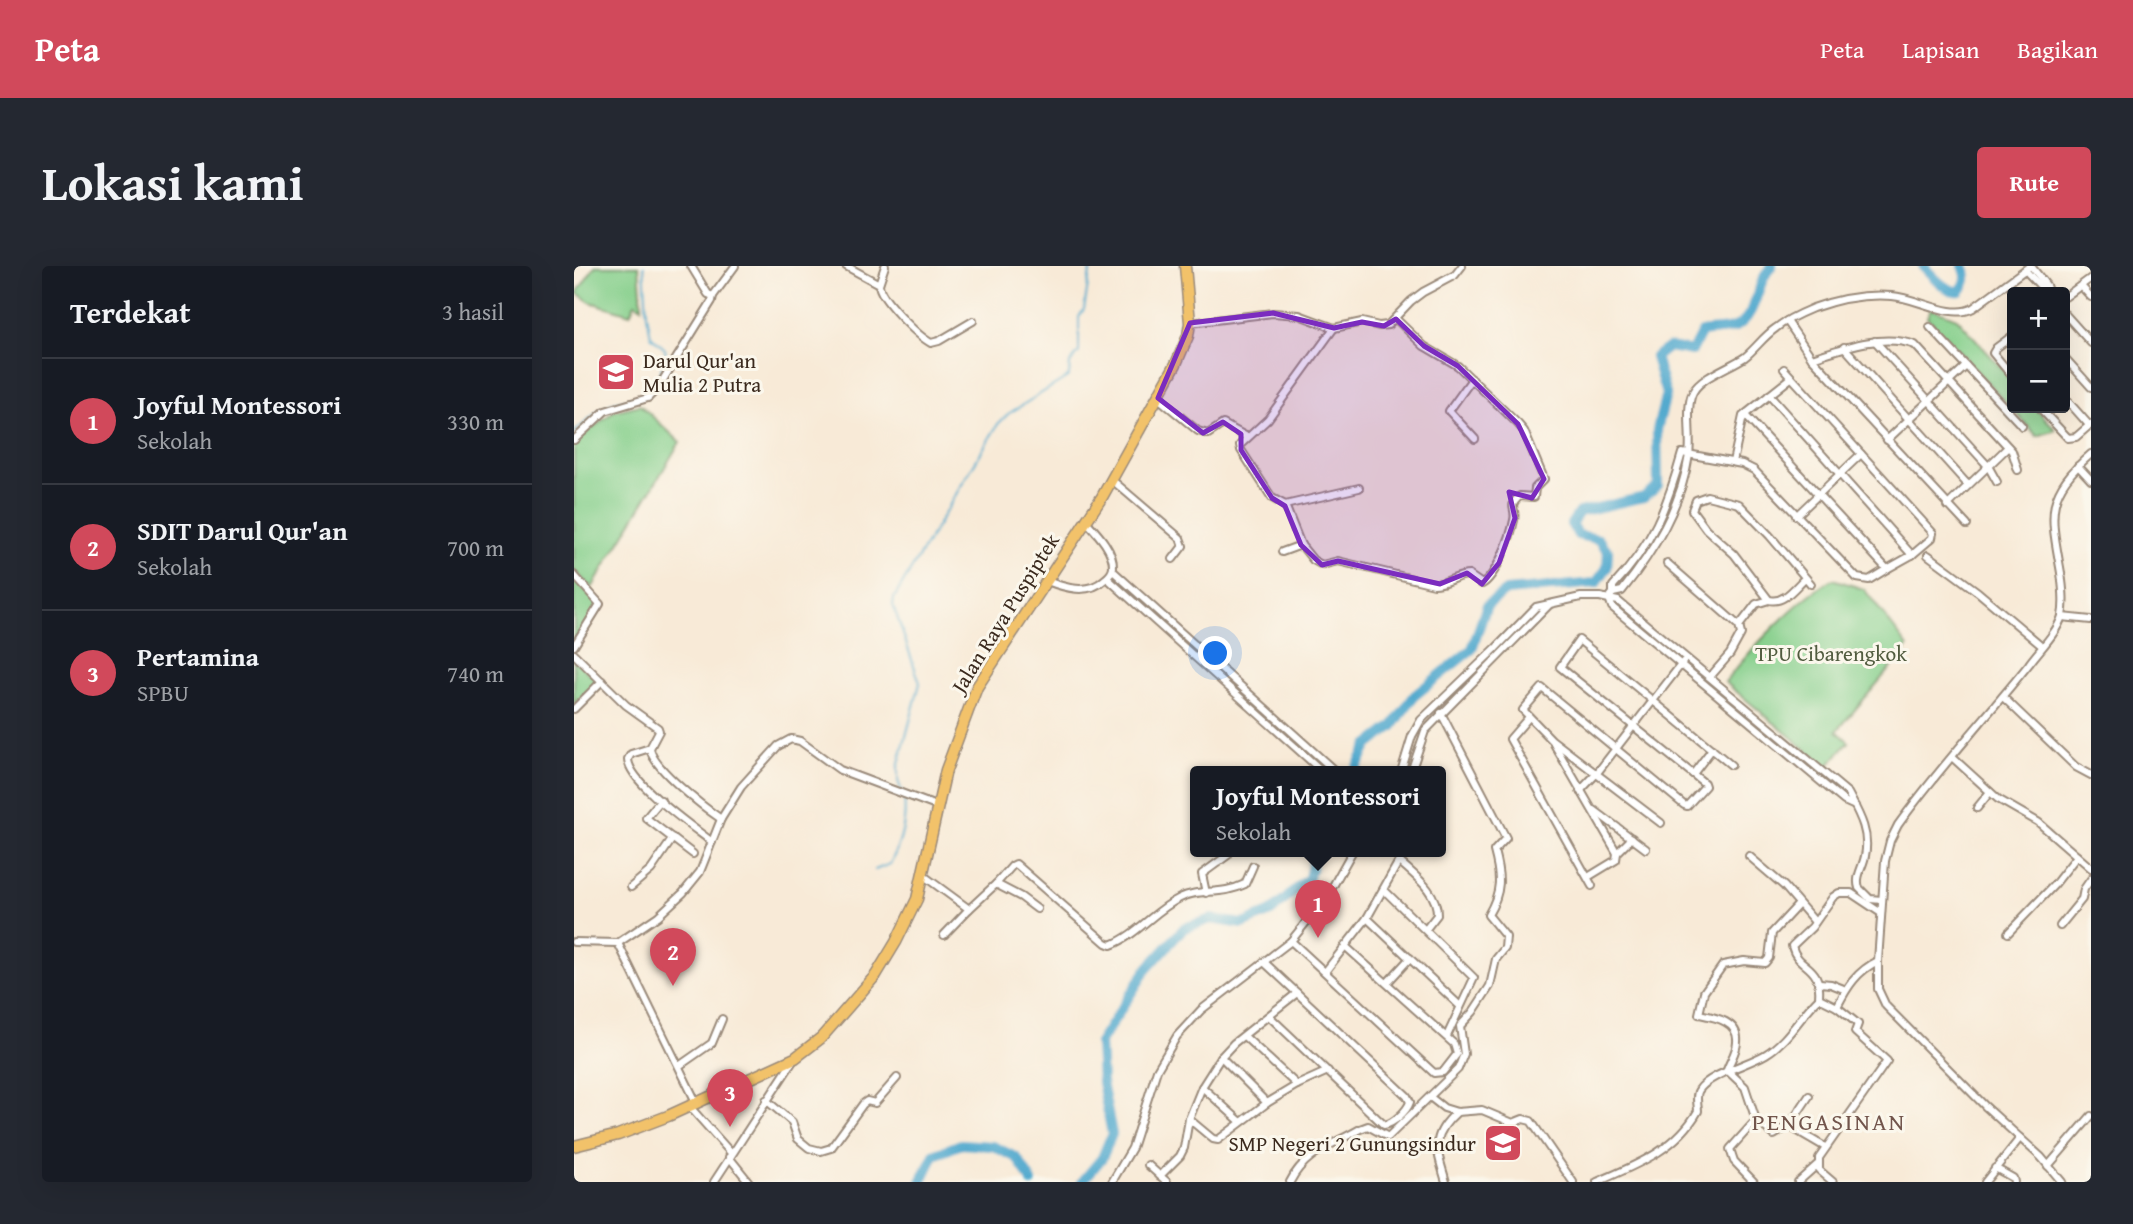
<!DOCTYPE html>
<html lang="id">
<head>
<meta charset="utf-8">
<style>
  body { margin:0; font-family:"Gentium Book Plus",serif; background:#242831; color:#f1f3f6 }
  .controls { position:absolute; right:21px; top:21px; display:grid; overflow:hidden; border-radius:7px; box-shadow:0 7px 28px #0002 }
  .controls button { width:63px; height:63px; display:grid; place-items:center; padding:0; border:0; border-bottom:2px solid #363941; background:#171b24; color:#f1f3f6; font:35px sans-serif }
  .you { position:absolute; left:642px; top:388px; width:24px; height:24px; margin:-18px; border:5px solid #fff; border-radius:50%; background:#1a73e8; box-shadow:0 0 0 10px #1a73e833 }
  .badge { display:grid; place-items:center; width:46px; height:46px; border-radius:50%; background:#d1495b; color:#fff; font-size:23px; font-weight:700 }
  .pin { position:absolute; translate:-50% -58px; filter:drop-shadow(0 2px 4px #0008) }
  .pin::after { content:''; position:absolute; top:37px; width:24px; height:21px; background:inherit; clip-path:polygon(0 0,100% 0,50% 100%) }
  .popup { position:absolute; left:616px; top:500px; width:256px; height:91px; box-sizing:border-box; display:grid; place-content:center; border-radius:7px; background:#171b24; filter:drop-shadow(0 2px 5px #0005); font-size:23px; white-space:nowrap; color:#9ea1a6 }
  .popup b { font-size:26px; color:#f1f3f6 }
  .popup::after { content:''; position:absolute; left:50%; top:100%; margin-left:-14px; border:14px solid transparent; border-top-color:#171b24 }
  .list { margin:0; padding:0; list-style:none }
  h2 { display:flex; justify-content:space-between; align-items:center; height:91px; margin:0; padding:0 28px; font-size:30px }
  h2 small { font-size:23px; font-weight:400; color:#9ea1a6 }
  .list li { display:grid; grid-template-columns:46px 1fr auto; gap:21px; align-items:center; box-sizing:border-box; height:126px; padding:0 28px; border-top:2px solid #363941 }
  .list b { display:block; font-size:26px; white-space:nowrap }
  .list p { margin:0; font-size:23px; white-space:nowrap; color:#9ea1a6 }
  .list em { font-size:23px; font-style:normal; color:#9ea1a6 }
  .map { position:relative; flex:none; width:1517px; height:916px; overflow:hidden; border-radius:7px }
  header { display:flex; align-items:center; gap:42px; box-sizing:border-box; height:98px; padding:0 35px; background:#d1495b; color:#fff }
  header strong { font-size:33px }
  nav { display:flex; gap:38px; margin-inline-start:auto; font-size:24px }
  .intro { display:flex; align-items:center; justify-content:space-between; box-sizing:border-box; height:168px; padding:0 42px }
  h1 { margin:0; font-size:49px }
  .button { padding:18px 32px; border-radius:7px; background:#d1495b; color:#fff; font-size:24px; font-weight:700 }
  main { display:flex; gap:42px; padding:0 42px }
  aside { flex:1; background:#171b24; border-radius:7px; box-shadow:0 7px 28px #0002 }
  .map>svg:first-child { display:block }
  .green { fill:#85cf8b; stroke:#607c54; stroke-width:2 }
  .lines { fill:none; stroke-linecap:round; stroke-linejoin:round }
  .stream { stroke:#51a9ce; stroke-width:2 }
  .river { stroke:#51a9ce; stroke-width:10 }
  .minor-casing { stroke:#9a8a7a; stroke-width:10 }
  .primary-casing { stroke:#9a8a7a; stroke-width:13 }
  .minor { stroke:#fff; stroke-width:6 }
  .primary { stroke:#f2c26a; stroke-width:10 }
  .marked { fill:#7b2cbf; fill-opacity:0.2; stroke:#7b2cbf; stroke-width:5; stroke-linejoin:round }
  .labels { text-anchor:middle; dominant-baseline:central; stroke-width:6; stroke-linejoin:round; paint-order:stroke }
  .poi-label { font-size:21px; fill:#3b2a1e; stroke:#fbf7ec; text-anchor:start }
  .street-label { font-size:21px; fill:#3b2a1e; stroke:#fbf7ec }
  .park-label { font-size:21px; fill:#515c3f; stroke:#fbf7ec }
  .quarter-label { font-size:24px; letter-spacing:2px; fill:#72554c; stroke:#fbf7ec }
</style>
</head>
<body>
<header>
<strong>Peta</strong>
<nav><a>Peta</a><a>Lapisan</a><a>Bagikan</a></nav>
</header>
<div class="intro"><h1>Lokasi kami</h1><a class="button">Rute</a></div>
<main>
<aside>
<h2>Terdekat<small>3 hasil</small></h2>
<ul class="list">
<li><span class="badge">1</span><div><b>Joyful Montessori</b><p>Sekolah</p></div><em>330 m</em></li>
<li><span class="badge">2</span><div><b>SDIT Darul Qur'an</b><p>Sekolah</p></div><em>700 m</em></li>
<li><span class="badge">3</span><div><b>Pertamina</b><p>SPBU</p></div><em>740 m</em></li>
</ul>
</aside>
<div class="map">
<svg width="1517" height="916" viewBox="0 0 1517 916">
  <rect width="100%" height="100%" fill="#fbf7ec"/>
  <filter id="ink" filterUnits="userSpaceOnUse"><feTurbulence type="fractalNoise" baseFrequency=".0143" numOctaves="2"/><feDisplacementMap in="SourceGraphic" scale="14" xChannelSelector="R" yChannelSelector="G"/><feConvolveMatrix kernelMatrix="1 2 1 2 8 2 1 2 1" color-interpolation-filters="sRGB"/></filter>
  <filter id="wash" filterUnits="userSpaceOnUse"><feTurbulence type="fractalNoise" baseFrequency=".00686" numOctaves="4" result="noise"/><feDisplacementMap in="SourceGraphic" scale="28" xChannelSelector="R" yChannelSelector="G"/><feGaussianBlur stdDeviation="1.57" result="paint"/><feColorMatrix in="noise" values="0 0 0 0 0 0 0 0 0 0 0 0 0 0 0 0 0 1.4 0 .05"/><feComposite in="paint" operator="in"/></filter>
  <g filter="url(#wash)">
    <rect width="100%" height="100%" fill="#f8ead7"/>
    <g class="green">
      <path d="M21,0H65L68,41L61,37L56,48L16,36L3,27Z"/>
      <path d="M1357,42L1383,52L1438,114V142H1462L1482,164L1463,170L1353,51Z"/>
      <path d="M66,139L106,176L18,322L0,305V177L40,145Z"/>
      <path d="M1259,313L1290,323L1334,381L1263,465L1275,476L1253,501L1151,416C1177,383 1222,334 1259,313Z"/>
      <path d="M0,314L22,335L24,340L0,376Z"/>
      <path d="M0,393L24,416L0,438Z"/>
    </g>
    <g class="lines">
      <g class="stream">
        <path d="M0,167L24,145L40,136L64,132L82,116L92,91L91,83L77,70L73,49L70,0"/>
        <path d="M328,526L324,515V501L346,417L319,339L320,332L424,158L434,148L495,110L496,97L505,86V51L510,43L517,0"/>
        <path d="M301,604L316,598C327,577 333,555 330,531"/>
      </g>
      <g class="river">
        <path d="M1349,0C1359,10 1372,27 1386,25C1393,16 1394,11 1389,0"/>
        <path d="M780,506L794,479L819,460L840,430L898,383L913,339L932,325L1022,317L1033,302L1034,285L1024,273L1004,269L997,258L1005,246L1070,231L1084,219L1083,164L1092,128L1081,91L1095,81L1118,85L1128,66C1138,64 1152,65 1161,61C1184,51 1181,17 1198,0"/>
        <path d="M347,916L360,889L387,878L419,880L443,892L458,916"/>
        <path d="M508,916L528,892L538,868L528,816L526,776L572,704L610,662L637,653L669,658L697,646L735,612L741,586"/>
      </g>
    </g>
  </g>
  <g filter="url(#ink)">
    <g class="lines">
      <defs>
        <g id="minor">
          <path d="M117,0L134,28L139,30"/>
          <path d="M272,0L305,18L311,0"/>
          <path d="M1457,0L1472,19L1474,26"/>
          <path d="M1451,4L1472,26"/>
          <path d="M305,18C305,32 344,70 357,77L365,75L399,55"/>
          <path d="M1507,20L1517,31"/>
          <path d="M1491,31L1517,12"/>
          <path d="M1491,48L1517,77"/>
          <path d="M1213,55L1238,92L1393,259"/>
          <path d="M616,57L699,47L725,49L760,62L788,56L805,60L814,59L837,35L849,26L881,9L888,0"/>
          <path d="M1356,61L1448,160"/>
          <path d="M1438,70L1422,82L1419,87L1438,110"/>
          <path d="M1301,75L1414,200L1423,216"/>
          <path d="M1270,81L1394,219"/>
          <path d="M1238,92C1269,82 1308,67 1341,79L1438,185L1444,204"/>
          <path d="M1491,92L1517,121"/>
          <path d="M1210,103L1359,267L1358,272L1338,289L1313,303"/>
          <path d="M898,113L875,145L901,173"/>
          <path d="M1195,129L1338,289"/>
          <path d="M584,132L624,165L634,168L649,158L673,171"/>
          <path d="M1491,132L1515,159"/>
          <path d="M1466,142L1494,172L1502,171L1517,158"/>
          <path d="M0,174L31,145L74,132L84,122L138,35L139,30L161,0"/>
          <path d="M1313,174L1392,100"/>
          <path d="M1159,196L1169,150L1217,112"/>
          <path d="M1504,200L1517,214"/>
          <path d="M538,214L606,272L609,280L599,293"/>
          <path d="M711,239L785,222"/>
          <path d="M1373,240L1434,181"/>
          <path d="M1222,250L1287,188"/>
          <path d="M727,279L739,294L748,299L764,295L860,318C873,318 882,309 895,309L908,318C922,311 937,270 940,254C943,242 933,241 946,230L960,231L961,222L970,213L950,165L944,158L884,100L850,80L822,53"/>
          <path d="M708,286L727,279L711,239L698,232L667,184L666,179L694,153L760,62"/>
          <path d="M1354,289L1404,326L1468,380"/>
          <path d="M1093,297L1165,360L1182,338L1195,334"/>
          <path d="M539,305L762,506"/>
          <path d="M0,309L26,338L0,380"/>
          <path d="M533,312L749,506"/>
          <path d="M1231,312C1221,321 1210,338 1195,334L1160,288L1132,263L1118,244L1122,234L1133,230L1165,238L1196,270L1237,318"/>
          <path d="M473,315C491,322 514,329 530,314C534,311 539,307 539,301C540,284 522,266 512,255"/>
          <path d="M1039,327L1048,325C1080,285 1107,241 1115,189C1118,171 1111,141 1119,126C1127,111 1156,101 1171,91C1182,82 1190,70 1202,62C1213,53 1227,47 1239,42C1264,33 1292,28 1318,30C1344,32 1377,54 1399,42L1456,0"/>
          <path d="M1035,332L1039,327V320C1078,279 1093,241 1108,187L1168,198L1180,204L1283,312L1295,314L1313,303L1171,149"/>
          <path d="M1035,332L1038,341L1270,535L1281,540"/>
          <path d="M1488,351L1517,354"/>
          <path d="M0,388L52,439L84,462L85,465L76,482"/>
          <path d="M1136,411L1156,388L1167,368L1165,360"/>
          <path d="M1429,431L1502,501L1517,509"/>
          <path d="M0,443L28,415"/>
          <path d="M955,451L936,473L1018,620"/>
          <path d="M980,478L1043,587L1042,594L1014,611"/>
          <path d="M76,482L57,488L54,493C55,517 119,561 138,576"/>
          <path d="M76,482C77,501 131,542 147,553"/>
          <path d="M1378,491L1424,533L1464,556L1517,602"/>
          <path d="M827,506L838,470L847,454L922,382L962,341L1007,331H1026L1044,335L1274,527C1285,548 1296,566 1291,590C1289,601 1281,611 1285,622L1296,633L1308,634"/>
          <path d="M837,506L851,465L975,339"/>
          <path d="M1119,508L1138,483"/>
          <path d="M1006,525L1023,507L1109,396"/>
          <path d="M87,534L72,552L119,588"/>
          <path d="M1403,542L1416,526"/>
          <path d="M1020,544L1072,583"/>
          <path d="M1087,557L978,474L949,444L968,422L1110,539L1113,540L1131,520L1130,517L986,401L1005,374L1157,499"/>
          <path d="M1043,587L1058,572"/>
          <path d="M1175,590L1210,620L1241,656"/>
          <path d="M826,596C841,610 864,626 863,649L852,663"/>
          <path d="M350,610L395,643L422,618L438,600L442,598L532,677L537,679C563,669 581,644 606,632C625,622 647,630 671,618L679,600"/>
          <path d="M422,618L447,631L463,643"/>
          <path d="M57,621L77,604L99,572"/>
          <path d="M810,624L900,712L873,770"/>
          <path d="M632,627L628,608L654,589"/>
          <path d="M1224,639L1198,667L1195,692L1191,697L1170,695L1149,699L1130,726L1125,748C1140,751 1165,755 1163,776C1163,785 1156,795 1153,804L1171,821L1182,854L1200,869L1215,860L1251,881"/>
          <path d="M793,652L886,740"/>
          <path d="M1486,660L1508,633L1510,623L1517,613"/>
          <path d="M1434,667L1481,618L1503,590"/>
          <path d="M370,669L395,643"/>
          <path d="M717,675L860,807L869,806L883,788L880,778L771,680"/>
          <path d="M0,676L44,677L84,650L109,627L126,606L147,553L167,521L204,480L217,473L226,475L266,504L362,540"/>
          <path d="M44,677L123,838"/>
          <path d="M690,696L833,830L836,836C833,845 819,858 810,859L695,750"/>
          <path d="M751,706L793,652L830,586"/>
          <path d="M813,717L836,692"/>
          <path d="M1246,717L1257,718L1272,724"/>
          <path d="M1245,732C1248,697 1224,704 1218,680L1238,661L1259,631L1265,627H1277L1307,647"/>
          <path d="M1263,741C1273,721 1283,705 1304,695"/>
          <path d="M670,770L723,819"/>
          <path d="M647,791L693,837"/>
          <path d="M105,800L138,777L148,753"/>
          <path d="M628,821L667,856"/>
          <path d="M856,831L870,842L883,846L908,844L939,857L949,853L957,855L999,916"/>
          <path d="M192,834L218,856L224,873L235,882L247,885L257,882L289,838L293,835L301,837L323,812"/>
          <path d="M116,841L157,887"/>
          <path d="M615,853L639,873L644,874L693,837L723,819L754,805"/>
          <path d="M1215,860L1235,830"/>
          <path d="M155,891L175,916"/>
          <path d="M574,899L593,916"/>
          <path d="M1474,900L1517,850"/>
          <path d="M1421,902L1439,912L1440,916"/>
          <path d="M586,910L606,890L610,882L615,853L628,821L647,791L660,777L723,727"/>
          <path d="M140,916L219,795"/>
          <path d="M538,916L558,882L583,804L603,770L627,744L717,675L754,629L778,586"/>
          <path d="M716,916C731,886 759,879 786,863L794,860L814,871L884,803L890,788L886,760L899,746L916,720L922,693L931,682L932,671L914,649C928,625 927,611 920,585L932,572L867,447"/>
          <path d="M872,916C863,884 855,871 883,846"/>
          <path d="M1023,916C1062,899 1102,884 1124,845C1124,839 1121,829 1125,824C1135,808 1174,799 1192,788C1215,774 1226,750 1245,732L1263,741L1284,758L1281,766L1313,795L1245,892V904L1259,916"/>
          <path d="M1180,916L1160,895L1156,883L1182,854"/>
          <path d="M1224,916L1243,899"/>
          <path d="M1411,916L1446,872"/>
          <path d="M1488,916L1467,891L1411,840L1312,740L1304,723V695L1311,595L1316,575L1324,559C1364,503 1412,452 1455,398C1465,384 1483,367 1488,350C1491,336 1489,321 1487,307C1477,249 1469,230 1517,188"/>
        </g>
        <path id="primary" d="M0,880L44,869L94,850L221,792L247,772L302,709L322,676L343,633L372,504L403,421L528,231L602,98L614,70L616,57L611,0"/>
      </defs>
      <use href="#minor" class="minor-casing"/>
      <use href="#primary" class="primary-casing"/>
      <use href="#minor" class="minor"/>
      <use href="#primary" class="primary"/>
    </g>
  </g>
  <path class="marked" d="M699,47L760,62L788,56L810,60L822,53L850,80L884,100L944,158L970,213L958,232L935,226L941,252L925,297L908,318L893,307L866,318L764,295L748,299L727,279L711,240L698,232L667,184V168L649,156L629,167L584,132L616,57Z"/>
  <defs>
    <symbol id="school-square" viewBox="-11 -11 22 22"><rect x="-9" y="-9" width="18" height="18" rx="4" fill="#d1495b" stroke="#fbf7ec"/><path d="M0-5L7-2L0 1L-7-2ZM-4 1L0 2.5L4 1V4Q0 6-4 4Z" fill="#fff"/></symbol>
  </defs>
  <g fill-rule="evenodd">
    <use href="#school-square" x="20" y="84" width="44" height="44"/>
    <use href="#school-square" x="907" y="855" width="44" height="44"/>
  </g>
  <g class="labels">
    <g class="poi-label">
      <text x="69" y="94">Darul Qur'an<tspan x="69" dy="24">Mulia 2 Putra</tspan></text>
      <text x="902" y="877" text-anchor="end">SMP Negeri 2 Gunungsindur</text>
    </g>
    <g class="street-label">
      <text transform="translate(431 347) rotate(-58)">Jalan Raya Puspiptek</text>
    </g>
    <g class="park-label">
      <text x="1257" y="387">TPU Cibarengkok</text>
    </g>
    <g class="quarter-label">
      <text x="1255" y="855">PENGASINAN</text>
    </g>
  </g>
</svg>
<div class="controls">
<button>+</button>
<button>−</button>
</div>
<div class="you"></div>
<div class="pin badge" style="left:744px;top:672px">1</div>
<div class="popup"><b>Joyful Montessori</b>Sekolah</div>
<div class="pin badge" style="left:99px;top:720px">2</div>
<div class="pin badge" style="left:156px;top:861px">3</div>
</div>
</main>
</body>
</html>
